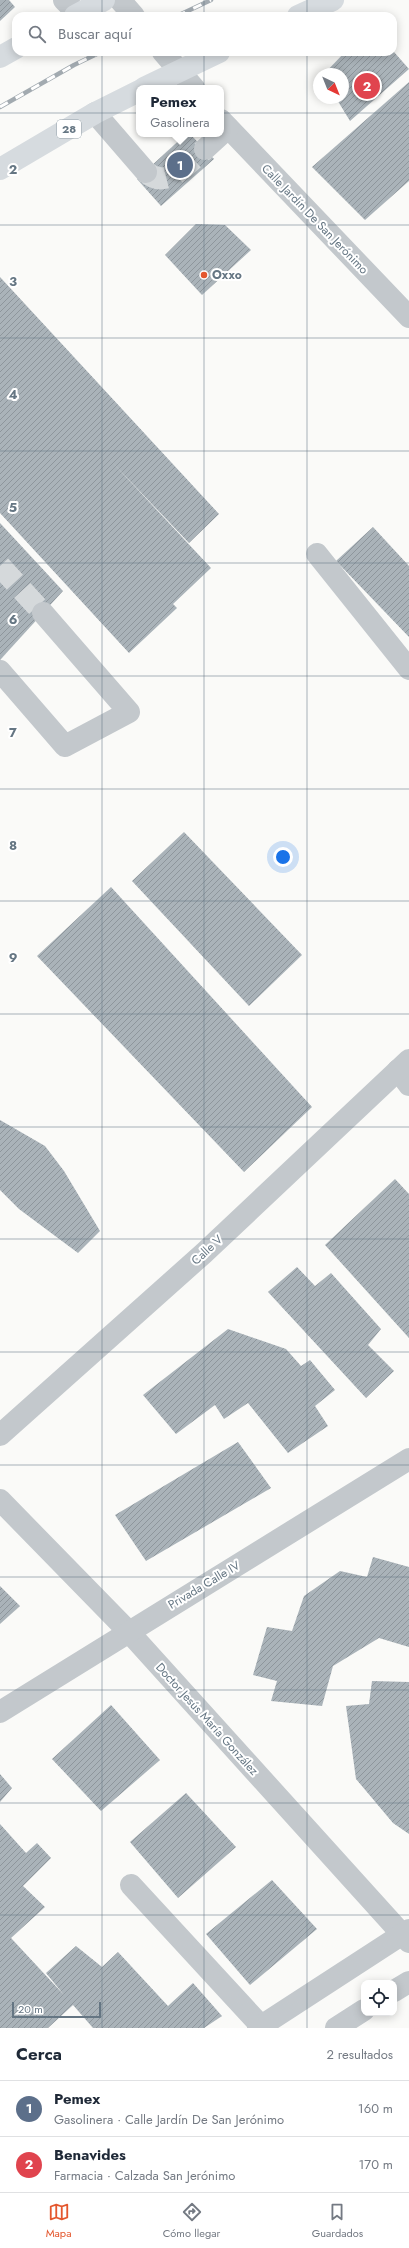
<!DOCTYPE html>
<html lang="es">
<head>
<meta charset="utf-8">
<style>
  body { margin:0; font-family:Jost,sans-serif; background:#f6f6f7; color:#1f2937 }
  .controls { position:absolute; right:12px; bottom:12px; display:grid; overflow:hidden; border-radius:8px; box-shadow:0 2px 10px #0003 }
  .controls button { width:36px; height:36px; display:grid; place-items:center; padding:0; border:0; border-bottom:1px solid #e0e1e3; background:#fff; color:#1f2937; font:20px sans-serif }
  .compass { position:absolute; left:313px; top:68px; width:36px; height:36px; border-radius:50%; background:#fff; box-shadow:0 2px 10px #0003; rotate:137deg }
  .scale { position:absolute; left:12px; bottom:10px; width:89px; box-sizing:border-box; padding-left:4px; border:2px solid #657683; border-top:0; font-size:11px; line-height:14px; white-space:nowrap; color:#657683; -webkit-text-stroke:3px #fff; paint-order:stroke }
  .you { position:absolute; left:283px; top:857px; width:14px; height:14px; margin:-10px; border:3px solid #fff; border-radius:50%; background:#1a73e8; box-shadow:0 0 0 6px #1a73e833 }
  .badge { display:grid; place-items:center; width:26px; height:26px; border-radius:50%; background:#e4572e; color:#fff; font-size:13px; font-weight:700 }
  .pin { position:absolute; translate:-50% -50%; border:2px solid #fff; box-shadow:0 1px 4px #0006 }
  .popup { position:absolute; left:136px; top:85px; width:88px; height:52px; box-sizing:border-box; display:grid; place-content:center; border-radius:8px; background:#fff; filter:drop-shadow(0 1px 3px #0005); font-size:13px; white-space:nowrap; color:#747a83 }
  .popup b { font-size:15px; color:#1f2937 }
  .popup::after { content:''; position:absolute; left:50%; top:100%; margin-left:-8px; border:8px solid transparent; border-top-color:#fff }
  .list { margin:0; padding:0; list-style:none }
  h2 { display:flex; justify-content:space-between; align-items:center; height:52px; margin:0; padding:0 16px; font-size:17px }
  h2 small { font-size:13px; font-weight:400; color:#747a83 }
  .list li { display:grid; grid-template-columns:26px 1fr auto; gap:12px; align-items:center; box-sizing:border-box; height:56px; padding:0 16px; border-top:1px solid #e0e1e3 }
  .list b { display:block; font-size:15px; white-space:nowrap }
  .list p { margin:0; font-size:13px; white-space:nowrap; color:#747a83 }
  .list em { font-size:13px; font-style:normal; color:#747a83 }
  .icon { flex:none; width:22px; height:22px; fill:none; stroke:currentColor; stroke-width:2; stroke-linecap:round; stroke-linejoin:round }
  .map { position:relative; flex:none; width:409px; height:2028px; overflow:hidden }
  .search { position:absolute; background:#fff; box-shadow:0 2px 10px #0003; left:12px; right:12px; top:12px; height:44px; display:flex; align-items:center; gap:10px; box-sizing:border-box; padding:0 14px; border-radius:12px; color:#747a83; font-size:15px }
  .sheet { height:164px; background:#fff }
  nav { display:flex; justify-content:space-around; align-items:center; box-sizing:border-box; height:56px; border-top:1px solid #e0e1e3; background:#fff; font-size:11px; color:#747a83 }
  nav a { display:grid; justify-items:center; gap:2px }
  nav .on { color:#e4572e }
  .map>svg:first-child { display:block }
  .building { fill:url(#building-hatch) }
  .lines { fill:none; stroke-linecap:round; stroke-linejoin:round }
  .minor-tunnel { stroke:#d5d9db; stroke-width:22; stroke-dasharray:22 11; stroke-linecap:butt }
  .minor { stroke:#c3c8cc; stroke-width:22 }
  .major { stroke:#d6dbdf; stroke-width:22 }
  .rail-casing { stroke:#a2aab0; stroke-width:4.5 }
  .rail { stroke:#fff; stroke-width:3; stroke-dasharray:9; stroke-linecap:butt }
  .grid { fill:none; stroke:#657683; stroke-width:1; stroke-opacity:0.55 }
  .poi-dot { fill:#e4572e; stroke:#fff; stroke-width:1.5 }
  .labels { text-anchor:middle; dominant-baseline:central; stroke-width:4; stroke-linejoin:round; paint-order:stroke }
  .shield { fill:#fff; stroke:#939fa8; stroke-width:1 }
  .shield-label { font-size:11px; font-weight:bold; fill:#657683 }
  .street-label { font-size:12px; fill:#657683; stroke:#fff }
  .poi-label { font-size:12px; font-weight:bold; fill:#657683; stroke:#fff; text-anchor:start }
  .grid-label { font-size:13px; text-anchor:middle; font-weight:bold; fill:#657683; stroke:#fff; stroke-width:4; stroke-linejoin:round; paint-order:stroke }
</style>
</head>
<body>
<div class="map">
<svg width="409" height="2028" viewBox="0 0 409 2028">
  <defs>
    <pattern id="building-hatch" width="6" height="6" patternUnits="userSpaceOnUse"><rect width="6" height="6" fill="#aab3b9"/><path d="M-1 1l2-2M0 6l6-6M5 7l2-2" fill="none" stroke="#8e969c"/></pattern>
  </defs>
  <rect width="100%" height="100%" fill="#fafaf8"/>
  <g class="building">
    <path d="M0,0H9L15,7L0,21Z"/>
    <path d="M345,52H394L409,69L350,121L336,98H343V74H324Z"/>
    <path d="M409,82V181L365,220L312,167Z"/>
    <path d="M186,134H190L214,159L161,206L137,179Z"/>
    <path d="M196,224L225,225L251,250L202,295L165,255Z"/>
    <path d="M0,277L219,514L189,543L111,461L211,568L173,604L177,608L129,653L0,513Z"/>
    <path d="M0,523L63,591L0,660Z"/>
    <path d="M373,527L409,566V637L336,561Z"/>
    <path d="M184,832L302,955L249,1006L132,881Z"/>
    <path d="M111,887L312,1107L244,1172L37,956Z"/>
    <path d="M0,1120L45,1146L64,1171L100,1231L78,1253L19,1209L0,1190Z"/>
    <path d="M395,1179L409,1194V1338L325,1245Z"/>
    <path d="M297,1267L315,1286L331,1273L381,1329L368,1345L394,1371L366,1398L268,1292Z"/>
    <path d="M228,1329L286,1349L301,1366L310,1360L335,1390L315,1406L328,1426L288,1453L248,1403L224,1419L215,1405L176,1434L143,1395Z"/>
    <path d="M238,1442L271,1488L146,1561L115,1515Z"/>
    <path d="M373,1557L409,1567V1647L379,1638L333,1666L322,1706L271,1701L277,1681L253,1675L267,1627L292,1631L304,1596L340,1571L367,1577Z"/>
    <path d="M0,1586L20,1606L0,1624Z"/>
    <path d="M372,1681L409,1682V1834L393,1823L356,1779L346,1706L369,1704Z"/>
    <path d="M111,1705L160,1760L101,1811L52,1759Z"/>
    <path d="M0,1774L12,1788L0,1802Z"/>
    <path d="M186,1793L236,1847L178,1898L130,1842Z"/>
    <path d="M0,1824L26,1853L37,1843L51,1858L23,1886L45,1907L11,1938L64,1995L46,1973L76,1946L102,1967L118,1952L168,2006L193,1983L222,2016L204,2028H93L73,2005L48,2028H0Z"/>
    <path d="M272,1880L317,1929L250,1985L206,1934Z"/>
  </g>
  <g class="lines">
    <g class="minor-tunnel">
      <path d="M146,172C167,191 187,163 205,149"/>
      <path d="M0,566L43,613"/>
    </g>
    <g class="minor">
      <path d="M64,0L78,14"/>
      <path d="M120,0L134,16"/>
      <path d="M163,52L194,88"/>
      <path d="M95,113L146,172"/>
      <path d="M221,120L409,317"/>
      <path d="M205,149L228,128"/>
      <path d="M317,554L409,669"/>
      <path d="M0,671L65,746L129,712L43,613"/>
      <path d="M398,1070L409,1085"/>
      <path d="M0,1435L204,1253L409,1060"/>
      <path d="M0,1500L128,1631L409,1942"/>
      <path d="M0,1712L409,1459"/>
      <path d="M131,1885L261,2026"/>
      <path d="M394,1991L409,1982"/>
      <path d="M258,2028L409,1930"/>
      <path d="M336,2028L364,2010"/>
    </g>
    <g class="major">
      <path d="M75,16L104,0"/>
      <path d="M298,16L333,0"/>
      <path d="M0,57L16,48"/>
      <path d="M144,88L219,52"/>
      <path d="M0,169L95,113L139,91"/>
    </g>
    <defs>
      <g id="rail">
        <path d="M177,16L211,0"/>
        <path d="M0,107L74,65L101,52"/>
      </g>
    </defs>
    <use href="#rail" class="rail-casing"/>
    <use href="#rail" class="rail"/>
  </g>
  <path class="grid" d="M102,0V16M204,0V16M307,0V16M102,52V2028M204,52V2028M307,52V2028M0,113H409M0,225H409M0,338H409M0,451H409M0,563H409M0,676H409M0,789H409M0,901H409M0,1014H409M0,1127H409M0,1239H409M0,1352H409M0,1465H409M0,1577H409M0,1690H409M0,1803H409M0,1915H409"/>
  <circle class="poi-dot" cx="204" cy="275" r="4"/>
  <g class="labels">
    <rect class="shield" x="57" y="120" width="24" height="18" rx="3"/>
    <g class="shield-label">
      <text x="69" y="129">28</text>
    </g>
    <g class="street-label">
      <text transform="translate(315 219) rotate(46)">Calle Jardín De San Jerónimo</text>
      <text transform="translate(207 1250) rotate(-43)">Calle V</text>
      <text transform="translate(204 1585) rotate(-31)">Privada Calle IV</text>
      <text transform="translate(207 1719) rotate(48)">Doctor Jesús María González</text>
    </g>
    <g class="poi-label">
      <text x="212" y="275">Oxxo</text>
    </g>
  </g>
  <g class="grid-label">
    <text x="13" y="174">2</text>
    <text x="13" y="286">3</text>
    <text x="13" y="399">4</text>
    <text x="13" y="512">5</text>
    <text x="13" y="624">6</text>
    <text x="13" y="737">7</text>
    <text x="13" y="850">8</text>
    <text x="13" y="962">9</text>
  </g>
</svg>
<div class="controls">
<button><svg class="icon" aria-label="locate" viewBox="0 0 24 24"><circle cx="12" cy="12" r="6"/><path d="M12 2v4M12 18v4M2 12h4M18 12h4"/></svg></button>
</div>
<svg class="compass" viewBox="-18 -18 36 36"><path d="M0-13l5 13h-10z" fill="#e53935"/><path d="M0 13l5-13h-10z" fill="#747a83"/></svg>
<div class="scale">20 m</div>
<div class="you"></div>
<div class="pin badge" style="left:180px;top:165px;background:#5c6f8a">1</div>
<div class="popup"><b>Pemex</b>Gasolinera</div>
<div class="pin badge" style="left:367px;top:86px;background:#e0444e">2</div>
<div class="search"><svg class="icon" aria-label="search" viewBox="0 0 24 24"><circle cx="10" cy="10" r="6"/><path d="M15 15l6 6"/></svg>Buscar aquí</div>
</div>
<section class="sheet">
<h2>Cerca<small>2 resultados</small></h2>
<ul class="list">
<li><span class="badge" style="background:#5c6f8a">1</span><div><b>Pemex</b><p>Gasolinera · Calle Jardín De San Jerónimo</p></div><em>160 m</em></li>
<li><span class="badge" style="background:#e0444e">2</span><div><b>Benavides</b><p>Farmacia · Calzada San Jerónimo</p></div><em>170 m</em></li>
</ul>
</section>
<nav>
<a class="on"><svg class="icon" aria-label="map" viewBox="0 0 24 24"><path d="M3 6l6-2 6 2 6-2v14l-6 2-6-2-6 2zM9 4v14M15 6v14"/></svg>Mapa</a>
<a><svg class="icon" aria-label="directions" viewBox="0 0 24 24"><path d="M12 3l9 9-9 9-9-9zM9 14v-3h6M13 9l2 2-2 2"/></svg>Cómo llegar</a>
<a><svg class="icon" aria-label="saved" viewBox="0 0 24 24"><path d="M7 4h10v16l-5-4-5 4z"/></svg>Guardados</a>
</nav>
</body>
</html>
